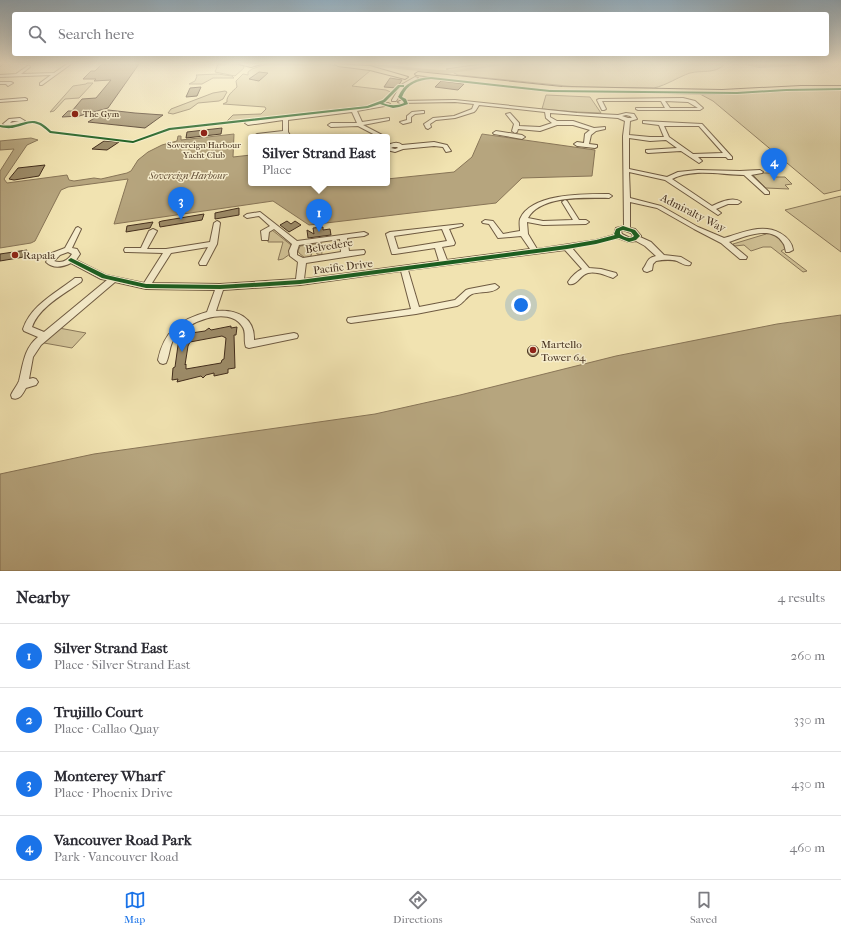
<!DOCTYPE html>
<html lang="en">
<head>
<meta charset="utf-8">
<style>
  body { margin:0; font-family:"IM FELL French Canon",serif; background:#f2f2f3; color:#2b2b33 }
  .you { position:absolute; left:521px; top:305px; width:14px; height:14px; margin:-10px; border:3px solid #fff; border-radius:50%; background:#1a73e8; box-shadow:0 0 0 6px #1a73e833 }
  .badge { display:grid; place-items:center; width:26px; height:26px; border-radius:50%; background:#1a73e8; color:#fff; font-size:13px; font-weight:700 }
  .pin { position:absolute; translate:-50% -33px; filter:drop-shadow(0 1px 2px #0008) }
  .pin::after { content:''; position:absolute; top:21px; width:14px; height:12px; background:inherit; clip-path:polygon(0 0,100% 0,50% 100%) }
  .popup { position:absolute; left:248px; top:134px; width:142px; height:52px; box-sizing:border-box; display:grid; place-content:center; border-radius:4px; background:#fff; filter:drop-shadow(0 1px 3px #0005); font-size:13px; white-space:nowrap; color:#7c7c81 }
  .popup b { font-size:15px; color:#2b2b33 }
  .popup::after { content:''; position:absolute; left:50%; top:100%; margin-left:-8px; border:8px solid transparent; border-top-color:#fff }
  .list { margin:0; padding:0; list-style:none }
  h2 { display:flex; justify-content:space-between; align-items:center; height:52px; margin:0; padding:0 16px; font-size:17px }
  h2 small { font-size:13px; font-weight:400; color:#7c7c81 }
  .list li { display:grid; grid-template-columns:26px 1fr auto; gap:12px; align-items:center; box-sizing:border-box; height:64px; padding:0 16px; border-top:1px solid #e1e1e2 }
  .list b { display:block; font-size:15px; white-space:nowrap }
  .list p { margin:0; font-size:13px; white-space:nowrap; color:#7c7c81 }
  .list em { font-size:13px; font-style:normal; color:#7c7c81 }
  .icon { flex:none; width:22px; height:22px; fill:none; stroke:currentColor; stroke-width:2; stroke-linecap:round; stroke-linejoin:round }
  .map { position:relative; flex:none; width:841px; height:571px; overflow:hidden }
  .search { position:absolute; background:#fff; box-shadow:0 4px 16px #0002; left:12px; right:12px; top:12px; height:44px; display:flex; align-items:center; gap:10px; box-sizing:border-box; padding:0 14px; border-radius:4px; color:#7c7c81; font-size:15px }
  .sheet { height:308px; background:#fff }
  nav { display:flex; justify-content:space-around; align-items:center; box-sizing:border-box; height:56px; border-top:1px solid #e1e1e2; background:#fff; font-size:11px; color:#7c7c81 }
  nav a { display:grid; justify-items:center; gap:2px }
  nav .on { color:#1a73e8 }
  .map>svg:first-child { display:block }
  .green { fill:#d3c498; stroke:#8a785a }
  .water { fill:#b6a57e; stroke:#887557 }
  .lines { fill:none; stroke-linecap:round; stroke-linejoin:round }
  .river { fill:#b6a57e; fill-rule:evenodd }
  .building { fill:#9d8c69; stroke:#422d1c; fill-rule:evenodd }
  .minor-casing { stroke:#6e5a41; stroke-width:2 }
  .primary-casing { stroke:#422d1c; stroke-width:2 }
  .minor { fill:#f6edcc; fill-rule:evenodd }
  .primary { fill:#f1e3b1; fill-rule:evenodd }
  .cycleway-casing { stroke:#f6edcc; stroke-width:2 }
  .cycleway { fill:#1b5e20; fill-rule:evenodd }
  .poi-dot { fill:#8f2418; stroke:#f6edcc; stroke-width:1.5 }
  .labels { text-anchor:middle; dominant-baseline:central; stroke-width:3; stroke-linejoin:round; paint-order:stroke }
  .far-poi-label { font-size:9px; fill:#422d1c; stroke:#f6edcc; text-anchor:start }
  .far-water-label { font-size:10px; font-style:italic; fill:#5f4b34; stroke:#f6edcc }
  .street-label { font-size:11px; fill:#422d1c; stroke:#f6edcc }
  .poi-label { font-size:11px; fill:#422d1c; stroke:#f6edcc; text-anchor:start }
</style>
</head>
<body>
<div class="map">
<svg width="841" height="571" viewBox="0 0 841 571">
  <rect width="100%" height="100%" fill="#f1e3b1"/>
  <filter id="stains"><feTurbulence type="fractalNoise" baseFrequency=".005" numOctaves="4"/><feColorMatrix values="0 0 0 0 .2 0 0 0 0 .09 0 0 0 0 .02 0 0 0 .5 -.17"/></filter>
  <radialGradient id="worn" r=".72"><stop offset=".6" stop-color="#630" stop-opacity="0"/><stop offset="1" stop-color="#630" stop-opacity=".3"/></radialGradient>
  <g class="green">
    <path d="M218,64H239L243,65L244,68L235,76L215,72Z"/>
    <path d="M266,64H324L371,70L352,86L386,90L393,93L382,101L371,105L226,122L233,115L261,114L266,109L265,107L223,104L227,102C226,96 233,91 237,87L236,81L243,74L248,75V72L252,69Z"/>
    <path d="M481,64H721L724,65C714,74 702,70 690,73C678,77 667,85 654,88L577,87L458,75L446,69Z"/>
    <path d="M218,74L232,76L234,78H213L202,84H189L195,81L197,76L196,75Z"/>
    <path d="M87,83H93L79,98L65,99L54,111L50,112L73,86L86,84Z"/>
    <path d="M806,90H841V190L824,194L713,101L700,94L747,93Z"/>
    <path d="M225,91L227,92L223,99L219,101L198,103L190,109L173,114L168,113L171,109L213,93Z"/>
    <path d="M546,95L590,97L601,113L577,112L542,109Z"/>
    <path d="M759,173H772L776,177H785L792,184L785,185L789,189L766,188L752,174Z"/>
    <path d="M841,196V252L785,210Z"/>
    <path d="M272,230L291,245L290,254L283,259L278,260L283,242H268V231Z"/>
    <path d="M766,233L774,234L787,245L788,247L781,251L807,271L803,272L771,247H763L751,251L744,245L735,246L733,244L766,234Z"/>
    <path d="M321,243L322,255L317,254L316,251L312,252L311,256L305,258L299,253L298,251L300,246Z"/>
    <path d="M59,328L86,333L72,348L44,343Z"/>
  </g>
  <g class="water">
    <path d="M234,134L233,157L251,155V183H332C336,185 379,183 387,183V179L454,172L472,157L482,134L595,150L592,176L522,178L496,203L309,225L273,201L114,224L128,179L68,187L61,190L35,241L31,243L0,248V171L14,149L0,150V141L31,138L38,140L27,145L4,179L7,183L67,175L69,180L74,181L94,178L101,179L127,173L131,171L138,160L148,152L162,145L177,141L178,136H181V140Z"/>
    <path d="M841,315V571H0V474L94,454L375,414L460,395L616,356L777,324Z"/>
  </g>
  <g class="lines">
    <g class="river">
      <path d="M367,64C394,64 420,70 447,70C467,70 487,64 508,64L447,74L370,66Z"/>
      <path d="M741,64H799L796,66L759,68Z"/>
    </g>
  </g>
  <g class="building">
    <path d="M102,64H139L108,108L79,116L62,117L68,111H72L82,99L96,98L111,80L94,81L96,79H83L91,71H95Z"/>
    <path d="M259,72L268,73L259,81L249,79Z"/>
    <path d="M390,78L402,80L397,88L384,87Z"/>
    <path d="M441,81L464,84L458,90L435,87Z"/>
    <path d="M201,87L197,96L186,97L190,88Z"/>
    <path d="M108,110L135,113L163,115L145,128L88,122Z"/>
    <path d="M222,128L221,134L186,138L187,132Z"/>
    <path d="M104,141L119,142L107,150L92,149Z"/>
    <path d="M45,165L39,176L14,180L9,179L18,168Z"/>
    <path d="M239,208V215L215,219V213Z"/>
    <path d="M204,214L202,220L160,227L159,222L162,221Z"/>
    <path d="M287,221L291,224L295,221L301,225L289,232L280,225Z"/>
    <path d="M153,222L150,228L126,232L127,226Z"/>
    <path d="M323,227V230L330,229L331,235L308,238L307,230L314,234L313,228Z"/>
    <path d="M27,250L24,257L0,261V254Z"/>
    <path d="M231,326V328L237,327L236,335H234L235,368L228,369V373L214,376V373L206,375L203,378L201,376L177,382L178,379L172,380L173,368L175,367L179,338L183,337L184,334L205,331L209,328L211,330ZM222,336L226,338L224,359L222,360L221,363L186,369V364L185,365L188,346L190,342Z"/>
    <circle cx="533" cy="351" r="5.5"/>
  </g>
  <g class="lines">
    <defs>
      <g id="minor">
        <path d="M0,64H3L0,66Z"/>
        <path d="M67,64H71L42,85H40V83L51,75L0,77V75L16,74L29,65L30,67L21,74L54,73Z"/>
        <path d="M415,77L418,78L405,87L396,101H392V100L401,85Z"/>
        <path d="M0,82H11L13,83L8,86L6,84H0Z"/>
        <path d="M25,98L27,99V100L0,102V100Z"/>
        <path d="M683,98L695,101L703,108L700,110H638L636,109V108H665L661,101H602L606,109L604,110H602L597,100L599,99ZM665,101L688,102L698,108H670Z"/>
        <path d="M455,100L577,113L618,115L626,113L634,114L637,119L630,121L629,135L650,137H664L659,125L643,123V121L702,124L732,157V159H728L726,157H698L702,161L699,163L681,151L648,153L646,152V150L677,148L666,140L650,141L629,138V169L667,177L678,172L698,170L740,171L760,170L763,172L762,173L751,175L769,192V194H765L744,175C721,175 694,168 672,179L712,206C721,202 733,196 741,202L738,204H728L716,209L721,213L718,215L665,180L629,172L630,198L661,206L698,227L724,238C742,233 762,223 780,233C787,237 792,242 793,250L789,252H786C785,249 785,245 783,243C772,224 744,237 729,242L747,257L746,259H740L721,243L694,229L657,208L630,202V228L635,229L641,236L640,237L651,242L664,255L681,257L691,263L690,265C684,266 682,263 677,261C670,259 662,260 656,261L653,264L652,270L647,272L644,271L643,269C648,263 646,258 656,256L645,246L636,241L629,242L618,238L572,248L589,268L601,269L616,273L617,275L613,278C605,275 596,271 588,273C580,275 577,286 569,284L568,282C572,276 576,272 582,269L565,250L408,270L419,307L455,300L466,290L469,289L495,284L499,287C493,294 480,291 472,294C466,297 463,304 457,306L416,314L351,323L348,322L347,320L348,318L411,309L401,271L300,285L223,290L216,311C236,309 255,317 254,340L294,333L297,334L298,336L297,338L249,348L246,347C243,340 247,332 242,326C228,305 186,322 174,339C169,346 170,355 166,363L163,364L160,363L158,360C164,331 179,320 207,312L215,290L146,289L115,282L41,345L33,357L29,379L33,378L36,379L38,382L36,385L26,388C23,393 20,401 12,398L11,395C13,390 17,386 19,381C23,365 24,348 38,337L24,331L23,329C31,305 56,293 75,278H81L82,280L81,282C64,294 39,307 32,327L44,332L107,280L101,279L71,263C63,267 53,269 46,262L52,253L65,248L76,228L78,227L81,229L72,248L77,249L80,254L76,260L106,275L144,283L163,253L128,252H125L124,250L125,248H141L149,231L153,229L157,231L147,249H166L210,242L214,223L217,221L219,222L220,223L217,244L206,265H200L199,263L208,247L171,253L152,283L220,284L296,279L298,262L290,256L289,251L292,244L274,229L269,232L268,240H262L261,231L270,226L259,216L247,218L244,216L247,214L260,212L297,241L364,232L368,234L364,236L347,238L349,251L364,250L365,252L364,254L306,263L304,279L439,261L435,248L395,254H392L386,234L390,232L462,224L463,225L462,226L449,229L455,243L454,245L442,247L447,260L530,249L521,236L498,238L489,224L483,223L482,222L485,220L493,221L503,234L520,231C520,228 519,222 520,219C531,193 585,194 609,194L612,196L609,198C586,198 541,195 528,218L543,221L573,220L562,202L565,200L567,201L579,220H586L589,222L586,224L543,225L527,222L528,234L537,249L596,240L614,235L616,228L624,226L623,136L625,121L618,118L550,113V117L557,121H573L594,128L605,127V129L596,131L591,135L589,144L597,145V147L595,148L577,146L574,144L577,142L584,143L585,134L590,130L573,125H557L540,131L518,129L517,132L515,133L512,131L514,124L506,114L510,113L519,123V126L540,127L552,123L546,118L545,112L479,105L476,110L474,112L455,118L436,120L430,124L431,127L428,129L426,128L424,124L433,118L454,116L472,109L474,104L455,102L400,103L398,102L400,101ZM626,115L630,116L632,118H628L622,116ZM664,126H699L723,153L693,154L669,137ZM442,229L447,241L398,249L394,236ZM623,230L631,233L633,236L630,238L622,234L621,231ZM340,239L341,252L303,258L297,255V251L299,245ZM68,252L72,254C68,260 62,264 54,261L60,255Z"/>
        <path d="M388,103L390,104V105L357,111L362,122L389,118V120L363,125L386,137H379L358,126L331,127L328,125L331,123H357L352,112L288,120V132L291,137H285L283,134L261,137L254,136L257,134L283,131V120L248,125L245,123L248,121L354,109Z"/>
        <path d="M422,111H424V113L415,114L411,117V122L403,124L400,122L407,120V116L412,112Z"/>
        <path d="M20,118L25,121C19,126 10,128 3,124L9,119ZM12,121H19L10,123Z"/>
        <path d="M496,131L522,135L525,137L522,139L494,134L493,133Z"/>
        <path d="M434,142L447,145L451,151L446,152L443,147L434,146L403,149L395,152L387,150V146C391,143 398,141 402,145ZM393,147H397L398,148L395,149L391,148Z"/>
      </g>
      <g id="primary">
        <path d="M239,64H261L251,67Z"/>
        <path d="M335,64L370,66L408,77L405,79L370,70L338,66Z"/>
        <path d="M418,72L562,87L722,90L801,86H841V90H801L722,94L562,91L416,75L415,74Z"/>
      </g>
    </defs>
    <use href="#minor" class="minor-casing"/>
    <use href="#primary" class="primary-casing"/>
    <use href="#minor" class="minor"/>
    <use href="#primary" class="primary"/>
    <defs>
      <g id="cycleway">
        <path d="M431,77L550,90L737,92L786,89L841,88V90L786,91L737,94L550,92L431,79C418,80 407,84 402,97L406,99L408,104L399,107L393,108L386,106L380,104L368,108L170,130L133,143L50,133C46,130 43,126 37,124C30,121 23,126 16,127C10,129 5,128 0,127V125C23,129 31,110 51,131L133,141L169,128L367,106L383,100L398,85H404V87H400L385,102L383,103C390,106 397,106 404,103L403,101L398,97C404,83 416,78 431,77Z"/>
        <path d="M623,226L635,230L640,236L636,240L629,242L619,238L596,244L567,249L300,284L220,289L146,288L102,278L69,261L68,260L71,258L73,259L106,275L146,284L220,285L300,280L567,245L596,240L615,235L614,234L616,229ZM623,230L631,232L634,236C630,240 624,237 620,234V231Z"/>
      </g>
    </defs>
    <use href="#cycleway" class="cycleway-casing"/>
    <use href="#cycleway" class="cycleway"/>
  </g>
  <linearGradient id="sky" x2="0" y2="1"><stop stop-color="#94aebe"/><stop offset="0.44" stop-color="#f9f2dc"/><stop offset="1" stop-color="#f9f2dc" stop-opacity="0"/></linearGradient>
  <rect width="841" height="144" fill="url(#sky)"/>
  <g class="poi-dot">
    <circle cx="75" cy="114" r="4"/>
    <circle cx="204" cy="133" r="4"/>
    <circle cx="15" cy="255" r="4"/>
    <circle cx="533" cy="350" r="4"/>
  </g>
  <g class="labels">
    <g class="far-poi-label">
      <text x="83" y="114">The Gym</text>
      <text x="204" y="145" text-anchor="middle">Sovereign Harbour<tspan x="204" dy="10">Yacht Club</tspan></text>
    </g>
    <g class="far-water-label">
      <text x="188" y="176">Sovereign Harbour</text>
    </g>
    <g class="street-label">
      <text transform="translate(693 213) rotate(27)">Admiralty Way</text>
      <text transform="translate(329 246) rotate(-9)">Belvedere</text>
      <text transform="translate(343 267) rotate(-7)">Pacific Drive</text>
    </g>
    <g class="poi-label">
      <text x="23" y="255">Rapala</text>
      <text x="541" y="344">Martello<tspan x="541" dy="13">Tower 64</tspan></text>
    </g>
  </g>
  <rect width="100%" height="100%" filter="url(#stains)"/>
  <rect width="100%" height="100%" fill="url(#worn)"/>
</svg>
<div class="you"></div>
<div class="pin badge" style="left:319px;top:232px">1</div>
<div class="popup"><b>Silver Strand East</b>Place</div>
<div class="pin badge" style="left:182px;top:352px">2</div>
<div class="pin badge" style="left:181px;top:220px">3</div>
<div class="pin badge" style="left:774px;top:181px">4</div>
<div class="search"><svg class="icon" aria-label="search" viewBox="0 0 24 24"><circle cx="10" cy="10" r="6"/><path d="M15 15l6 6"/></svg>Search here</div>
</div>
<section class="sheet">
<h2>Nearby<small>4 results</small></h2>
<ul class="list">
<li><span class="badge">1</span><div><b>Silver Strand East</b><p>Place · Silver Strand East</p></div><em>260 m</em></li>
<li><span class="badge">2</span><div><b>Trujillo Court</b><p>Place · Callao Quay</p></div><em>330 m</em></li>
<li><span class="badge">3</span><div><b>Monterey Wharf</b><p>Place · Phoenix Drive</p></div><em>430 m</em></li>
<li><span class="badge">4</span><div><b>Vancouver Road Park</b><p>Park · Vancouver Road</p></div><em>460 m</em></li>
</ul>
</section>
<nav>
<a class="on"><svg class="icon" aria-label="map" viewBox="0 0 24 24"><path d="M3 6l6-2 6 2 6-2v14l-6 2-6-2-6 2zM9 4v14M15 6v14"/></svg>Map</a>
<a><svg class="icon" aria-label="directions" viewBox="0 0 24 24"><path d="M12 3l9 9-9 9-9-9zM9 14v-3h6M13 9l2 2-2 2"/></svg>Directions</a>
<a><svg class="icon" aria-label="saved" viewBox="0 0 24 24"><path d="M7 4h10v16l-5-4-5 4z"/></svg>Saved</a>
</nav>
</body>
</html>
